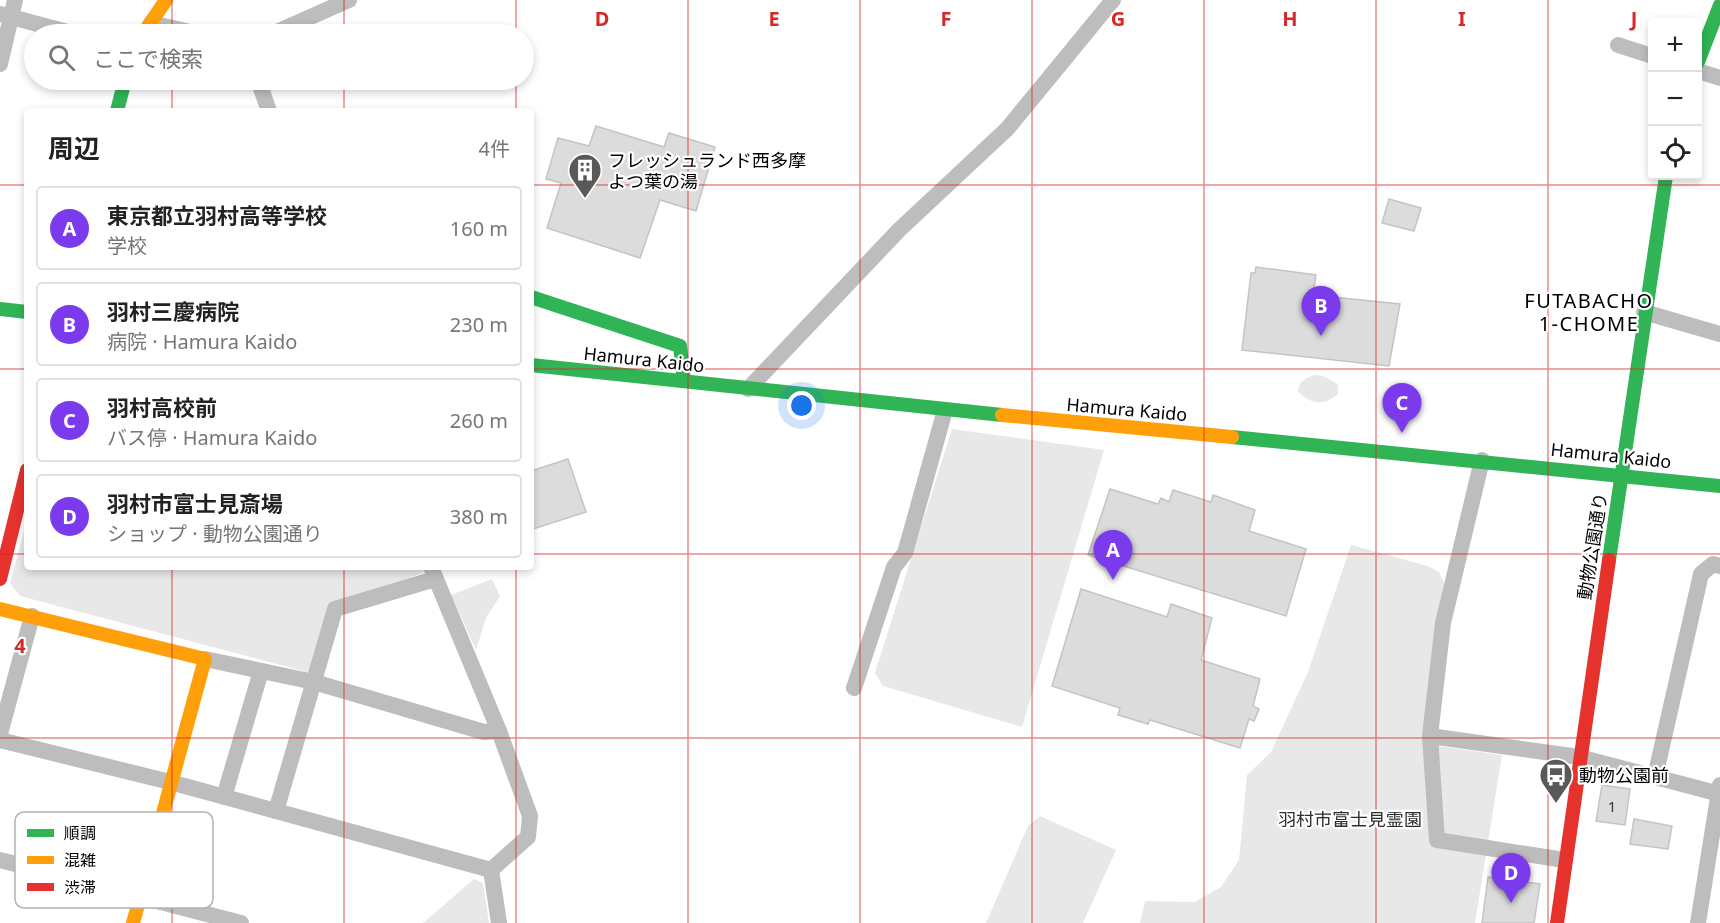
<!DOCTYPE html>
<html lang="ja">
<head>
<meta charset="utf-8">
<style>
  body { margin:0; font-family:"Noto Sans","Noto Sans JP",sans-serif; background:#f2f2f2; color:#222 }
  .controls { position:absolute; right:18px; top:18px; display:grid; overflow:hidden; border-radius:6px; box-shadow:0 3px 9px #0003 }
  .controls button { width:54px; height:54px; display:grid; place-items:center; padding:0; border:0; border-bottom:2px solid #e0e0e0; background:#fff; color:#222; font:30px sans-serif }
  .you { position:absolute; left:802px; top:406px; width:21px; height:21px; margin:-15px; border:4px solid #fff; border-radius:50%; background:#1a73e8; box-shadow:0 0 0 9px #1a73e833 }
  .badge { display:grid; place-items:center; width:39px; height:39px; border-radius:50%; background:#7c3aed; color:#fff; font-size:20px; font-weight:700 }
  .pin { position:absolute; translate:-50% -50px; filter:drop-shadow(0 2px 3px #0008) }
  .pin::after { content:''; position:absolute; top:32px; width:21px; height:18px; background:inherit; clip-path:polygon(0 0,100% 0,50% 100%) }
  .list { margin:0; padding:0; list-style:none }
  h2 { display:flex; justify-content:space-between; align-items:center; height:78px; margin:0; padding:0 24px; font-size:26px }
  h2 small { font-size:20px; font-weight:400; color:#767676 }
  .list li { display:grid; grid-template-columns:39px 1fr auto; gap:18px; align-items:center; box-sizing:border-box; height:84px; margin:0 12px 12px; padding:0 12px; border:2px solid #e0e0e0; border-radius:6px }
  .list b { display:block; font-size:22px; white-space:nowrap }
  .list p { margin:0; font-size:20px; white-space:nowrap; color:#767676 }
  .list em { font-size:20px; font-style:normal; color:#767676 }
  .icon { flex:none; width:33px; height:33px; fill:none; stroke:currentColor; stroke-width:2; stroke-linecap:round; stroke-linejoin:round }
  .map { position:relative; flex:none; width:1720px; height:923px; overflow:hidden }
  .search { position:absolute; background:#fff; box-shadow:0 3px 9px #0003; left:24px; top:24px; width:510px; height:66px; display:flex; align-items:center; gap:15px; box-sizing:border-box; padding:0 21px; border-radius:33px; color:#767676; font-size:22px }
  .panel { position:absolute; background:#fff; box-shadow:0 3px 9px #0003; left:24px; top:108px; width:510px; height:462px; border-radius:6px }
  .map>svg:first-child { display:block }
  .green { fill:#e8e8e8 }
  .building { fill:#dcdcdc; stroke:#c4c4c4; stroke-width:1.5 }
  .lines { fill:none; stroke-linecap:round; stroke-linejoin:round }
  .street { stroke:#bdbdbd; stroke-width:16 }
  .fast { stroke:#30b455; stroke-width:14 }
  .slow { stroke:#ff9f0a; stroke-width:14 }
  .jam { stroke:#e5322d; stroke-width:14 }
  .grid { fill:none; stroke:#d62828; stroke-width:1.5; stroke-opacity:0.55 }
  .labels { text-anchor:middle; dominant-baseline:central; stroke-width:4.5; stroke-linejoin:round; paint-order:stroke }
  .number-label { font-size:15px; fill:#373737 }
  .poi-label { font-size:18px; fill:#000; stroke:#fff; text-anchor:start }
  .street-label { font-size:18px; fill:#000; stroke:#fff }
  .park-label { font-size:18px; fill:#2d2d2d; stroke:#fff }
  .neighbourhood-label { font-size:20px; letter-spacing:1.5px; fill:#000; stroke:#fff }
  .key { fill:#fff; stroke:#b2b2b2; stroke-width:1.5 }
  .key-label { font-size:16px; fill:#000 }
  .grid-label { font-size:20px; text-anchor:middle; font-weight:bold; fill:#d62828; stroke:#fff; stroke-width:4.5; stroke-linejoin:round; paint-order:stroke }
</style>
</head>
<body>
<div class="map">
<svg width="1720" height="923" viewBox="0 0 1720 923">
  <rect width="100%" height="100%" fill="#fff"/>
  <g class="green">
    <path d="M1315,375C1324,375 1330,379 1338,385V394C1324,406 1311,405 1298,391C1299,381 1305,378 1315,375Z"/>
    <path d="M952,429L1104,450L1022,727L883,686L875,673Z"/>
    <path d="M27,520V567H422L424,572L333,608L311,673L20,596L10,583Z"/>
    <path d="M1351,545L1428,566L1439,572L1444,583L1423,744L1502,755L1475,923H1140L1145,901L1195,902L1221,887L1239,860L1247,775L1271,752L1308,672Z"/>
    <path d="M492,579L500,596L486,618L476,650L451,595Z"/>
    <path d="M1040,816L1116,850L1083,923H986L1028,826Z"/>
    <path d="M474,879L483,883L489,923H423Z"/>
  </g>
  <g class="building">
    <path d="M596,126L664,147L669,133L715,147L696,211L660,200L640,258L547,228L561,183L546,179L558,138L589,146Z"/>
    <path d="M1389,199L1421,208L1414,231L1382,223Z"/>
    <path d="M1256,267L1316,275L1313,295L1400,304L1389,366L1242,350L1251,273H1255Z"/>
    <path d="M568,459L586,512L533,529L531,471Z"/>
    <path d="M1110,489L1158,504L1161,498L1169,502L1173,490L1211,502L1213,495L1255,510L1249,531L1306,549L1286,616L1088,555Z"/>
    <path d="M1081,589L1167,617L1171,604L1212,618L1201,660L1260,679L1253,706L1259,709L1254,721L1249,719L1240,748L1150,720L1148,724L1118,715L1120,708L1052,686Z"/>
    <path d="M1602,785L1630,789L1625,825L1596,821Z"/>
    <path d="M1634,819L1672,826L1668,849L1630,844Z"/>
    <path d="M1488,877L1540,884L1534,923H1482Z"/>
  </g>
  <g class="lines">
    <g class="street">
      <path d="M0,14L75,34"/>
      <path d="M151,23L199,34"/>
      <path d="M272,34L349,0"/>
      <path d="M1618,45L1652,56"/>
      <path d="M0,64L15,0"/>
      <path d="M1698,71L1720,78"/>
      <path d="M258,80L269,111"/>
      <path d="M1644,312L1720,334"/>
      <path d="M748,389L899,230L1007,129L1113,0"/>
      <path d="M1482,460L1443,623L1430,736L1437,840L1564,860"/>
      <path d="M205,659L314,682L484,732L499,731L431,567"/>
      <path d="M854,688L894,567L905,553L945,410"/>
      <path d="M0,734L32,616"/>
      <path d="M1430,736L1579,757L1720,794"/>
      <path d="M0,740L170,782L491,870"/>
      <path d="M1655,777L1701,574L1713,564L1720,566"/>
      <path d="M224,797L261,671"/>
      <path d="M276,811L335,609L435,579"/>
      <path d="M0,860L241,923"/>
      <path d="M491,870L528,837L530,816L499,731"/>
      <path d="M491,870L499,923"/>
      <path d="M1698,923L1720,785"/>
    </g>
    <g class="fast">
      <path d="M1698,62L1720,5"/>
      <path d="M117,111L125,80"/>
      <path d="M531,297L680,346L684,381"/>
      <path d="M0,309L27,312"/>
      <path d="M531,365L1002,415"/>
      <path d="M1232,437L1720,486"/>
      <path d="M1609,560L1666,176"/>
    </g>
    <g class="slow">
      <path d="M143,34L166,0"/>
      <path d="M1002,415L1232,437"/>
      <path d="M0,609L205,659L133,923"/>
    </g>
    <g class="jam">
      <path d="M0,579L27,470"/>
      <path d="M1557,923L1609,560"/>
    </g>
  </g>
  <path class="grid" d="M172,0V34M344,0V34M516,0V34M688,0V923M860,0V923M1032,0V923M1204,0V923M1376,0V923M1548,0V923M172,80V111M344,80V111M516,80V111M0,185H27M531,185H1720M0,369H27M531,369H1720M0,554H27M531,554H1720M172,567V923M344,567V923M516,567V923M0,738H1720"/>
  <defs>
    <symbol id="building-pin" viewBox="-11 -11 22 30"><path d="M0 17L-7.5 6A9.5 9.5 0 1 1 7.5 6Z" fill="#595959" stroke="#fff"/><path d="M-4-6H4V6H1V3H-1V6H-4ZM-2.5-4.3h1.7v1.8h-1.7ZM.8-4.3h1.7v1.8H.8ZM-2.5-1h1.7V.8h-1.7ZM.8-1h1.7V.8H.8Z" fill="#fff"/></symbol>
    <symbol id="bus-pin" viewBox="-11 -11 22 30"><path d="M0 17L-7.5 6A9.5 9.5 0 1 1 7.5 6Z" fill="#595959" stroke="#fff"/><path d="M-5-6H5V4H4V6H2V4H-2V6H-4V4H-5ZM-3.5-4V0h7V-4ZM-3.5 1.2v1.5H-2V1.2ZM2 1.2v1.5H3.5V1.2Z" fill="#fff"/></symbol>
  </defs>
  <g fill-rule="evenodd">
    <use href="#building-pin" x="566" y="151" width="38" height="52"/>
    <use href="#bus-pin" x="1537" y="756" width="38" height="52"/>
  </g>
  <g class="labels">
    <g class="number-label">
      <text x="1612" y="806">1</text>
    </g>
    <g class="poi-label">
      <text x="608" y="160">フレッシュランド西多摩<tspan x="608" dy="21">よつ葉の湯</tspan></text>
      <text x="1579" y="775">動物公園前</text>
    </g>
    <g class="street-label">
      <text transform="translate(644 359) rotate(6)">Hamura Kaido</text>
      <text transform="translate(1127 409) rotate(5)">Hamura Kaido</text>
      <text transform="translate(1611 455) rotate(6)">Hamura Kaido</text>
      <text transform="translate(1592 546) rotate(-81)">動物公園通り</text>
    </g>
    <g class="park-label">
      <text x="1350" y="819">羽村市富士見霊園</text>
    </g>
    <g class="neighbourhood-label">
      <text x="1589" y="300">FUTABACHO<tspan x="1589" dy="23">1-CHOME</tspan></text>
    </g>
  </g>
  <rect x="15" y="812" width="198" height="96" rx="9" class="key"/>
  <rect x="27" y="829" width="27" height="8" fill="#30b455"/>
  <rect x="27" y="856" width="27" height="8" fill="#ff9f0a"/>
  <rect x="27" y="883" width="27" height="8" fill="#e5322d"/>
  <g class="key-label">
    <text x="64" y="839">順調</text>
    <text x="64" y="866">混雑</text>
    <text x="64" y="893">渋滞</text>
  </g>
  <g class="grid-label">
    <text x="602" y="26">D</text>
    <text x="774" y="26">E</text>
    <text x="946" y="26">F</text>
    <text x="1118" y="26">G</text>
    <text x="1290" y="26">H</text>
    <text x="1462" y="26">I</text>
    <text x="1634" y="26">J</text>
    <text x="20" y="653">4</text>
  </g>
</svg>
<div class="controls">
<button>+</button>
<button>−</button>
<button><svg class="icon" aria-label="locate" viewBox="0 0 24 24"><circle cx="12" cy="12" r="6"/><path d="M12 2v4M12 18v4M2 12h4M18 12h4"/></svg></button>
</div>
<div class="you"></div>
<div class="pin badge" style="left:1113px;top:580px">A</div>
<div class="pin badge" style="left:1321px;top:336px">B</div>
<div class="pin badge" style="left:1402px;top:433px">C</div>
<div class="pin badge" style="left:1511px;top:903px">D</div>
<div class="search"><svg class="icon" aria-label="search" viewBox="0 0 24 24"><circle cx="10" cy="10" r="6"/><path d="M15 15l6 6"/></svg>ここで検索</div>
<section class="panel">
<h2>周辺<small>4件</small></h2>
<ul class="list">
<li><span class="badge">A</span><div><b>東京都立羽村高等学校</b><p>学校</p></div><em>160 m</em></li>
<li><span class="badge">B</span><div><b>羽村三慶病院</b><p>病院 · Hamura Kaido</p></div><em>230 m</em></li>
<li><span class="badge">C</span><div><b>羽村高校前</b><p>バス停 · Hamura Kaido</p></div><em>260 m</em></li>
<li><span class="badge">D</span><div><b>羽村市富士見斎場</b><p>ショップ · 動物公園通り</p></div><em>380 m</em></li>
</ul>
</section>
</div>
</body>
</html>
